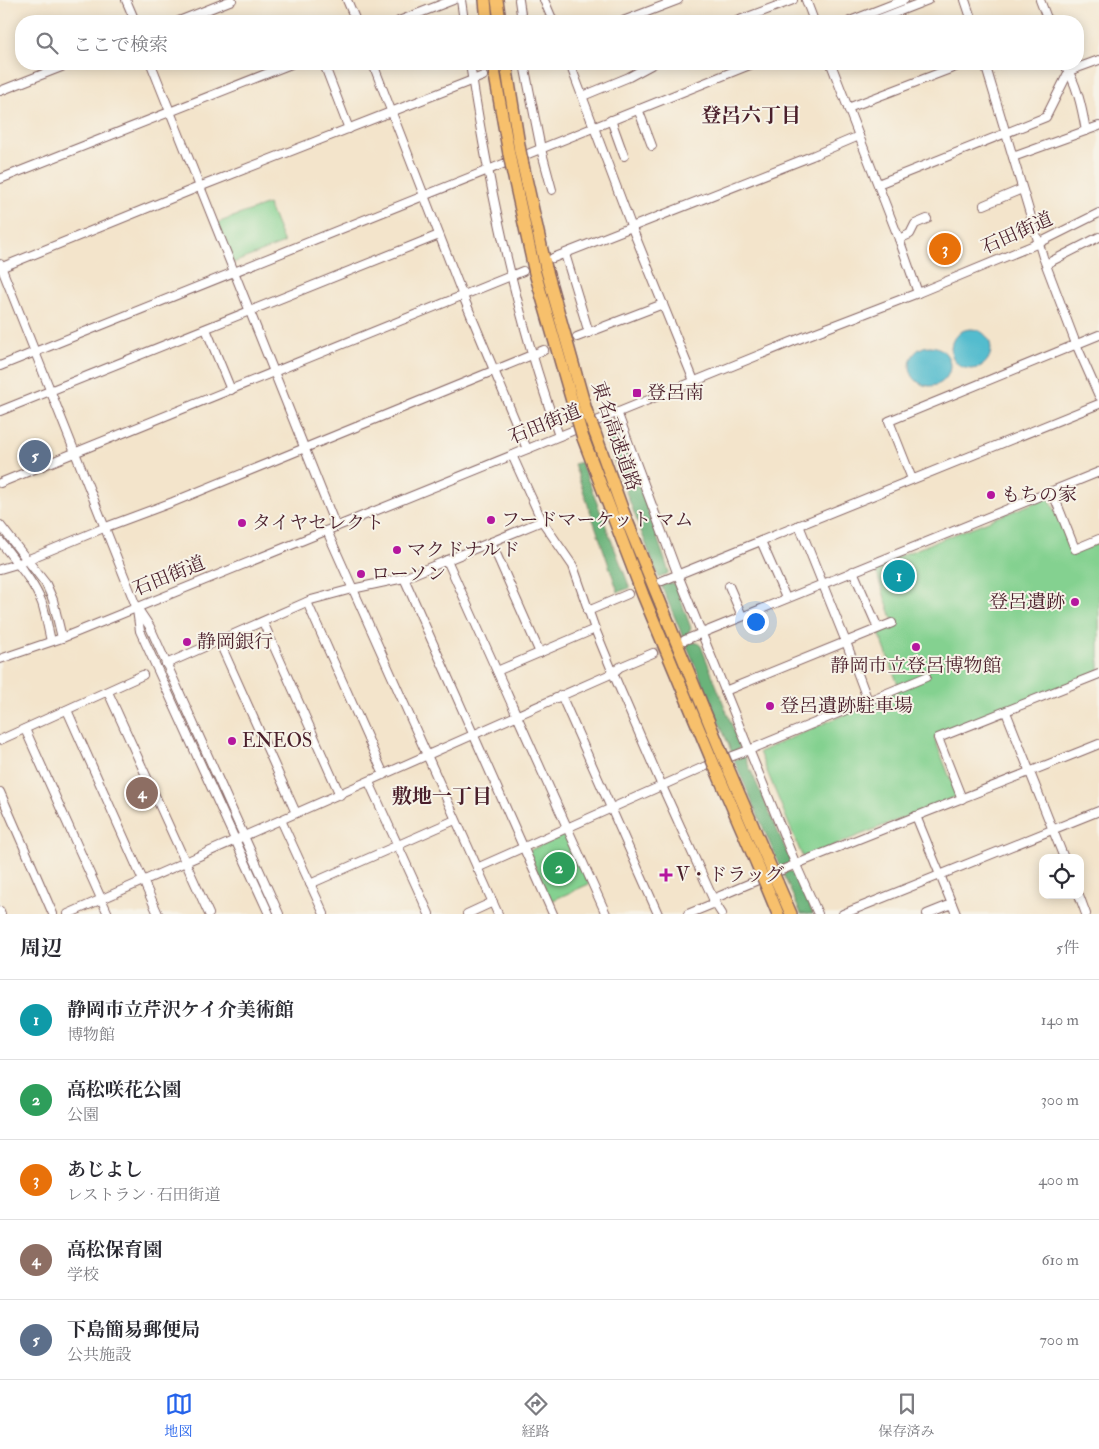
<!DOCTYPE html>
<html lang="ja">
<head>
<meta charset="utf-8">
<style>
  body { margin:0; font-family:"IM FELL Double Pica","Noto Serif JP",serif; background:#f7f7f7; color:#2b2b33 }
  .controls { position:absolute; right:15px; bottom:15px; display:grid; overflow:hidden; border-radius:10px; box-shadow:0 2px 12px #0003 }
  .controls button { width:45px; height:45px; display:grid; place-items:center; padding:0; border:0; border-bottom:1px solid #e1e1e2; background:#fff; color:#2b2b33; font:25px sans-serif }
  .you { position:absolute; left:755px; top:621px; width:18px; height:18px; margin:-12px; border:4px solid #fff; border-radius:50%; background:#1a73e8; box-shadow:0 0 0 8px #1a73e833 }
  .badge { display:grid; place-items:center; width:32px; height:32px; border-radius:50%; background:#2563eb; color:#fff; font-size:16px; font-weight:700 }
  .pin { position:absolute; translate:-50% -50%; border:2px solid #fff; box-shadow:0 1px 5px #0006 }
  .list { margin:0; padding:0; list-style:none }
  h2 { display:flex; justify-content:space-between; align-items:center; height:65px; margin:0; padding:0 20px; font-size:21px }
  h2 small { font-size:16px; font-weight:400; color:#7c7c81 }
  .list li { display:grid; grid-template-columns:32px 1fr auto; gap:15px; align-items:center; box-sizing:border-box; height:80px; padding:0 20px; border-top:1px solid #e1e1e2 }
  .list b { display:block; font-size:19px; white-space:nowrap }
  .list p { margin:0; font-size:16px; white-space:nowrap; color:#7c7c81 }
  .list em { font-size:16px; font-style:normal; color:#7c7c81 }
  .icon { flex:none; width:28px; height:28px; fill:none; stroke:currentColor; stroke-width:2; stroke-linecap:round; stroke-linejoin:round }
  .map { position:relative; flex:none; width:1099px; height:914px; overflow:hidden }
  .search { position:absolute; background:#fff; box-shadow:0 2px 12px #0003; left:15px; right:15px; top:15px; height:55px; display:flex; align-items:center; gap:12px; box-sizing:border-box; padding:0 18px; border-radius:20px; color:#7c7c81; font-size:19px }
  .sheet { height:465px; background:#fff }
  nav { display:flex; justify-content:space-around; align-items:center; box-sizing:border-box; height:70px; border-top:1px solid #e1e1e2; background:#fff; font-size:14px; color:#7c7c81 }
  nav a { display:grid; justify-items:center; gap:2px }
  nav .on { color:#2563eb }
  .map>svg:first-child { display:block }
  .green { fill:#84d190; stroke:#67785e }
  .forest { fill:#6bb37a; stroke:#5a6952 }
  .water { fill:#52bcce; stroke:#4e6e7c }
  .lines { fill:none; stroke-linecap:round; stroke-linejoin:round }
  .minor-tunnel { stroke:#d1bdab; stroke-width:8; stroke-dasharray:8 4; stroke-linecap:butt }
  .minor-casing { stroke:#856463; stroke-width:10 }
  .highway-casing { stroke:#856463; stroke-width:14 }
  .minor { stroke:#fff; stroke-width:8 }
  .highway { stroke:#f7c06c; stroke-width:11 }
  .highway-bridge-casing { stroke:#856463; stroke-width:14; stroke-linecap:butt }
  .highway-bridge { stroke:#f7c06c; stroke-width:11 }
  .poi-dot { fill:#b5179e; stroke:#f7f3e8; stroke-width:2 }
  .labels { text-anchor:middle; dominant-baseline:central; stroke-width:4; stroke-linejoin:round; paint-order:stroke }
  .street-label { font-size:19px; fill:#4a1f2b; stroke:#f7f3e8 }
  .poi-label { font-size:19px; fill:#4a1f2b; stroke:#f7f3e8; text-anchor:start }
  .neighbourhood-label { font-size:20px; font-weight:bold; fill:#4a1f2b; stroke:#f7f3e8 }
</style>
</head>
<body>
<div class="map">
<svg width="1099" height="914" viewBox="0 0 1099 914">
  <rect width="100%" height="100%" fill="#f7f3e8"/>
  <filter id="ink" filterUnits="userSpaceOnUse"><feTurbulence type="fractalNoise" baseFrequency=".02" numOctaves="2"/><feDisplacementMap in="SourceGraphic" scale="10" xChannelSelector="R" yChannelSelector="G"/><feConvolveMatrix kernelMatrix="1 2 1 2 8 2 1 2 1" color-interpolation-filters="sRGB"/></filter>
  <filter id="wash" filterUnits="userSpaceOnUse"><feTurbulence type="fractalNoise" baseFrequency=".0096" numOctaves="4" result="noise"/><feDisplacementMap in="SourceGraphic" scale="20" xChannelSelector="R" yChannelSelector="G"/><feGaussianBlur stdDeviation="1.12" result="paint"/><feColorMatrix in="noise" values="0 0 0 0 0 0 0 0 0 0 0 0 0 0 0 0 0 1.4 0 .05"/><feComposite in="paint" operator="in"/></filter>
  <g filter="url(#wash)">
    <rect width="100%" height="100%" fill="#f3e4cb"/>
    <g class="green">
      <path d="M268,204L284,243L233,263L217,223Z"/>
      <path d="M1049,497L1073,554L1099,543V671L934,737L957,796L803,858L759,752L900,690L878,630L894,624L874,566Z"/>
      <path d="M566,834L589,884L551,901L528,851Z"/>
    </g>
    <g class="forest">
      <path d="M622,435L669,572L666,575L659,578L606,440Z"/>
      <path d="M581,462L630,588L618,592L574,464Z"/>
      <path d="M671,583L675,584L691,628L687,635L683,637L661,585Z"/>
      <path d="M691,642L698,643L701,646L740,746L738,750L732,753L686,644Z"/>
      <path d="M744,755L790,859L789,863L780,867L734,760Z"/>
      <path d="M788,871L795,873L813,914H801L783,874Z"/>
    </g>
    <g class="water">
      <circle cx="971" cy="349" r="20"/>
      <circle cx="930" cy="366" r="20"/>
    </g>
  </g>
  <g filter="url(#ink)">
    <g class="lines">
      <path class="minor-tunnel" d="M653,653L680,641"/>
      <defs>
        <g id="minor">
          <path d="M126,0L135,21"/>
          <path d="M347,0L356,21"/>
          <path d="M461,0L464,21"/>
          <path d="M519,0L522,21"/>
          <path d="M544,0L553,21"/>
          <path d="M806,0L814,21"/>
          <path d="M965,0L972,21"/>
          <path d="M1040,0L1048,21"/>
          <path d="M179,21L232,0"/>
          <path d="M399,21L453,0"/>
          <path d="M623,21L678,0"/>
          <path d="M737,21L793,0"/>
          <path d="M850,21L904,0"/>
          <path d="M874,21L928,0"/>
          <path d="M151,64L336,527"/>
          <path d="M324,64L349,129"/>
          <path d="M373,64L463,296L527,449"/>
          <path d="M470,64C489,189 516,317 559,436"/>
          <path d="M524,64L541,149L552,190"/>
          <path d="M570,64L632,228L694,381"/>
          <path d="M831,64L899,239L918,293"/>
          <path d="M985,64L1043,257L1076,344L1099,396"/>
          <path d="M1064,64C1077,83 1082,108 1086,131"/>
          <path d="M0,91L69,64"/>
          <path d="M583,96L629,77L653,64"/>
          <path d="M848,108L963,64"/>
          <path d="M638,109L652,146"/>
          <path d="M611,120L624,156"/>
          <path d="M1013,157L1099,126"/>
          <path d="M0,179L291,64"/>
          <path d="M878,184L1046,117L1069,71L1099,60"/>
          <path d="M984,205L1022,189"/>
          <path d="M899,239L910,234L915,224L927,219"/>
          <path d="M565,254L589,333"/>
          <path d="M553,258L812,156L859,136"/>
          <path d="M0,264L136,606L150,627L279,914"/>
          <path d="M1046,264L1099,237"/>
          <path d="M0,268L199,187L483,76"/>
          <path d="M206,329L231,390"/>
          <path d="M577,337L663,304"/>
          <path d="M0,366L752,64"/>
          <path d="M0,411L439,235"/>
          <path d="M617,412L678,575L796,865L818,914"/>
          <path d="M512,455L542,521L573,566L595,629L613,673L662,786L715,903L722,914"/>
          <path d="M912,479L889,421L1099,335"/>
          <path d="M0,483L523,271"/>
          <path d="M1052,491L1075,549L1099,539"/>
          <path d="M0,525L46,584L53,600L62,638"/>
          <path d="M799,525L846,642L868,701"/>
          <path d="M327,531L498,914"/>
          <path d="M0,541C15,561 33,580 42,603C46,615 48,629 51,641"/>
          <path d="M761,541L786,598"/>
          <path d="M491,542L540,653"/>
          <path d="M447,560L606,914"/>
          <path d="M0,569L17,564L106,527L173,502L544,350"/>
          <path d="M853,571L878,628"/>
          <path d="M404,578L553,914"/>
          <path d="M662,581L1099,404"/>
          <path d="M729,586L742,616"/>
          <path d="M307,602L384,775"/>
          <path d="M137,610L140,631L269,914"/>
          <path d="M588,611L628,594"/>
          <path d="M263,622L340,795"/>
          <path d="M685,640L1099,472"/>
          <path d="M219,641L296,813"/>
          <path d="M0,659L62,638L806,336L918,293L1039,243L1099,213"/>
          <path d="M166,664L311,600L352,589L404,578L542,521"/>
          <path d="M497,671L595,629"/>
          <path d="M725,691L892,623"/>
          <path d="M108,692L209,914"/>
          <path d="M561,695L658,914"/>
          <path d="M67,710L158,914"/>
          <path d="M1006,712L1064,858"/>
          <path d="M25,729L108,914"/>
          <path d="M0,740L143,675"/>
          <path d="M369,782L429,914"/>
          <path d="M0,792L53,914"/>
          <path d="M962,799L938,738L1099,674"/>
          <path d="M916,816L956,914"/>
          <path d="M281,820L324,914"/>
          <path d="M477,868L706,766L749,750L926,677"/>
          <path d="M310,884L455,820"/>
          <path d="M1079,895L1086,914"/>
          <path d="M713,899C840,844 971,796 1099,744"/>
          <path d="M0,911L1,914"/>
          <path d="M68,914L613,673L620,667L653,653"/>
          <path d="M467,914L493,902"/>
          <path d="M688,914L715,903"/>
          <path d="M843,914L1099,811"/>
          <path d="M927,914L952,904"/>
        </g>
        <g id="highway">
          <path d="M485,0L487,21"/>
          <path d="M497,0L500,21"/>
          <path d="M493,64L509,154"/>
          <path d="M506,64L520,151"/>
          <path d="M523,165L546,268L586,410"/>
          <path d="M512,169L535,273L576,415"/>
          <path d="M595,433L623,511L722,754"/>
          <path d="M583,438L643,595L711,758"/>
          <path d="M777,882L791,914"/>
          <path d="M766,885L778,914"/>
        </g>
      </defs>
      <use href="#minor" class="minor-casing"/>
      <use href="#highway" class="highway-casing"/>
      <use href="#minor" class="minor"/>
      <use href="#highway" class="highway"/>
      <defs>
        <g id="highway-bridge">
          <path d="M520,151L523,165"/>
          <path d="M509,154L512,169"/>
          <path d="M586,410L595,433"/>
          <path d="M576,415L583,438"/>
          <path d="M722,754L777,882"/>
          <path d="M711,758L766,885"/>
        </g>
      </defs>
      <use href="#highway-bridge" class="highway-bridge-casing"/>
      <use href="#highway-bridge" class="highway-bridge"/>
    </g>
  </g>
  <g class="poi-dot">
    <rect x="632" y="388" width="10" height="10" rx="2.5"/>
    <circle cx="991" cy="495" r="5"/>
    <circle cx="491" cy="520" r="5"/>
    <circle cx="242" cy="523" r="5"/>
    <circle cx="397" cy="550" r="5"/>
    <circle cx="361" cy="574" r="5"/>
    <circle cx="1075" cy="602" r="5"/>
    <circle cx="187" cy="642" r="5"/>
    <circle cx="916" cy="647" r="5"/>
    <circle cx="770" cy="706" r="5"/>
    <circle cx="232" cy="741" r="5"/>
    <path d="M663.5 867.5h5v5h5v5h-5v5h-5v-5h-5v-5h5z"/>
  </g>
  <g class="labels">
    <g class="street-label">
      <text transform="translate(1017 233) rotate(-24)">石田街道</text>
      <text transform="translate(545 424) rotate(-22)">石田街道</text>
      <text transform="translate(616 436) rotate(71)">東名高速道路</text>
      <text transform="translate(169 576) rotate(-22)">石田街道</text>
    </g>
    <g class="poi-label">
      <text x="647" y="393">登呂南</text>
      <text x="1001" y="495">もちの家</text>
      <text x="501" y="520">フードマーケット マム</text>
      <text x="252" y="523">タイヤセレクト</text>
      <text x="407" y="550">マクドナルド</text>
      <text x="371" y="574">ローソン</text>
      <text x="1065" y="602" text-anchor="end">登呂遺跡</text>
      <text x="197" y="642">静岡銀行</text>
      <text x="916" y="666" text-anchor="middle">静岡市立登呂博物館</text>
      <text x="780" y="706">登呂遺跡駐車場</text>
      <text x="242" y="741">ENEOS</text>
      <text x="676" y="875">V・ドラッグ</text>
    </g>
    <g class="neighbourhood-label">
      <text x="751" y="115">登呂六丁目</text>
      <text x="442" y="796">敷地一丁目</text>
    </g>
  </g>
</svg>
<div class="controls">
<button><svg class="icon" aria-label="locate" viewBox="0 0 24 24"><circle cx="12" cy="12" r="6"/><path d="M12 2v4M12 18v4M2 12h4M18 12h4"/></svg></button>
</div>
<div class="you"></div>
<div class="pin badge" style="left:899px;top:576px;background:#0f9aa8">1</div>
<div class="pin badge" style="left:559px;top:868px;background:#2e9e5b">2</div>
<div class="pin badge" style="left:945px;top:249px;background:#e8710a">3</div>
<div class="pin badge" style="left:142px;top:793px;background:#8d6e63">4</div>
<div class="pin badge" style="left:35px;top:456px;background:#5c6f8a">5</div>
<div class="search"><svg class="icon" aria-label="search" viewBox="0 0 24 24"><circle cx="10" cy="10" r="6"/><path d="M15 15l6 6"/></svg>ここで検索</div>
</div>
<section class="sheet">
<h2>周辺<small>5件</small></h2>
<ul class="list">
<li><span class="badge" style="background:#0f9aa8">1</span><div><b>静岡市立芹沢ケイ介美術館</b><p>博物館</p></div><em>140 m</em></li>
<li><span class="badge" style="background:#2e9e5b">2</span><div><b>高松咲花公園</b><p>公園</p></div><em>300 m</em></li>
<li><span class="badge" style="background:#e8710a">3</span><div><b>あじよし</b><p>レストラン · 石田街道</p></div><em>400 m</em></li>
<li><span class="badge" style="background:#8d6e63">4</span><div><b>高松保育園</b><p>学校</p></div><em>610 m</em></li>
<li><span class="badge" style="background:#5c6f8a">5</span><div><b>下島簡易郵便局</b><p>公共施設</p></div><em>700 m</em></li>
</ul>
</section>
<nav>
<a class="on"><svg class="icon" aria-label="map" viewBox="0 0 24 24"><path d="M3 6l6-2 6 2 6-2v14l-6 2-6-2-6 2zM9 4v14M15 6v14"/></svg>地図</a>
<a><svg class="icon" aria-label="directions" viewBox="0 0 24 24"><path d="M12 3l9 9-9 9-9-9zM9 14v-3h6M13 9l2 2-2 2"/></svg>経路</a>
<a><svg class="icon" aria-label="saved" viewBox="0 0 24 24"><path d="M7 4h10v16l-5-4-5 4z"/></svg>保存済み</a>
</nav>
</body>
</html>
